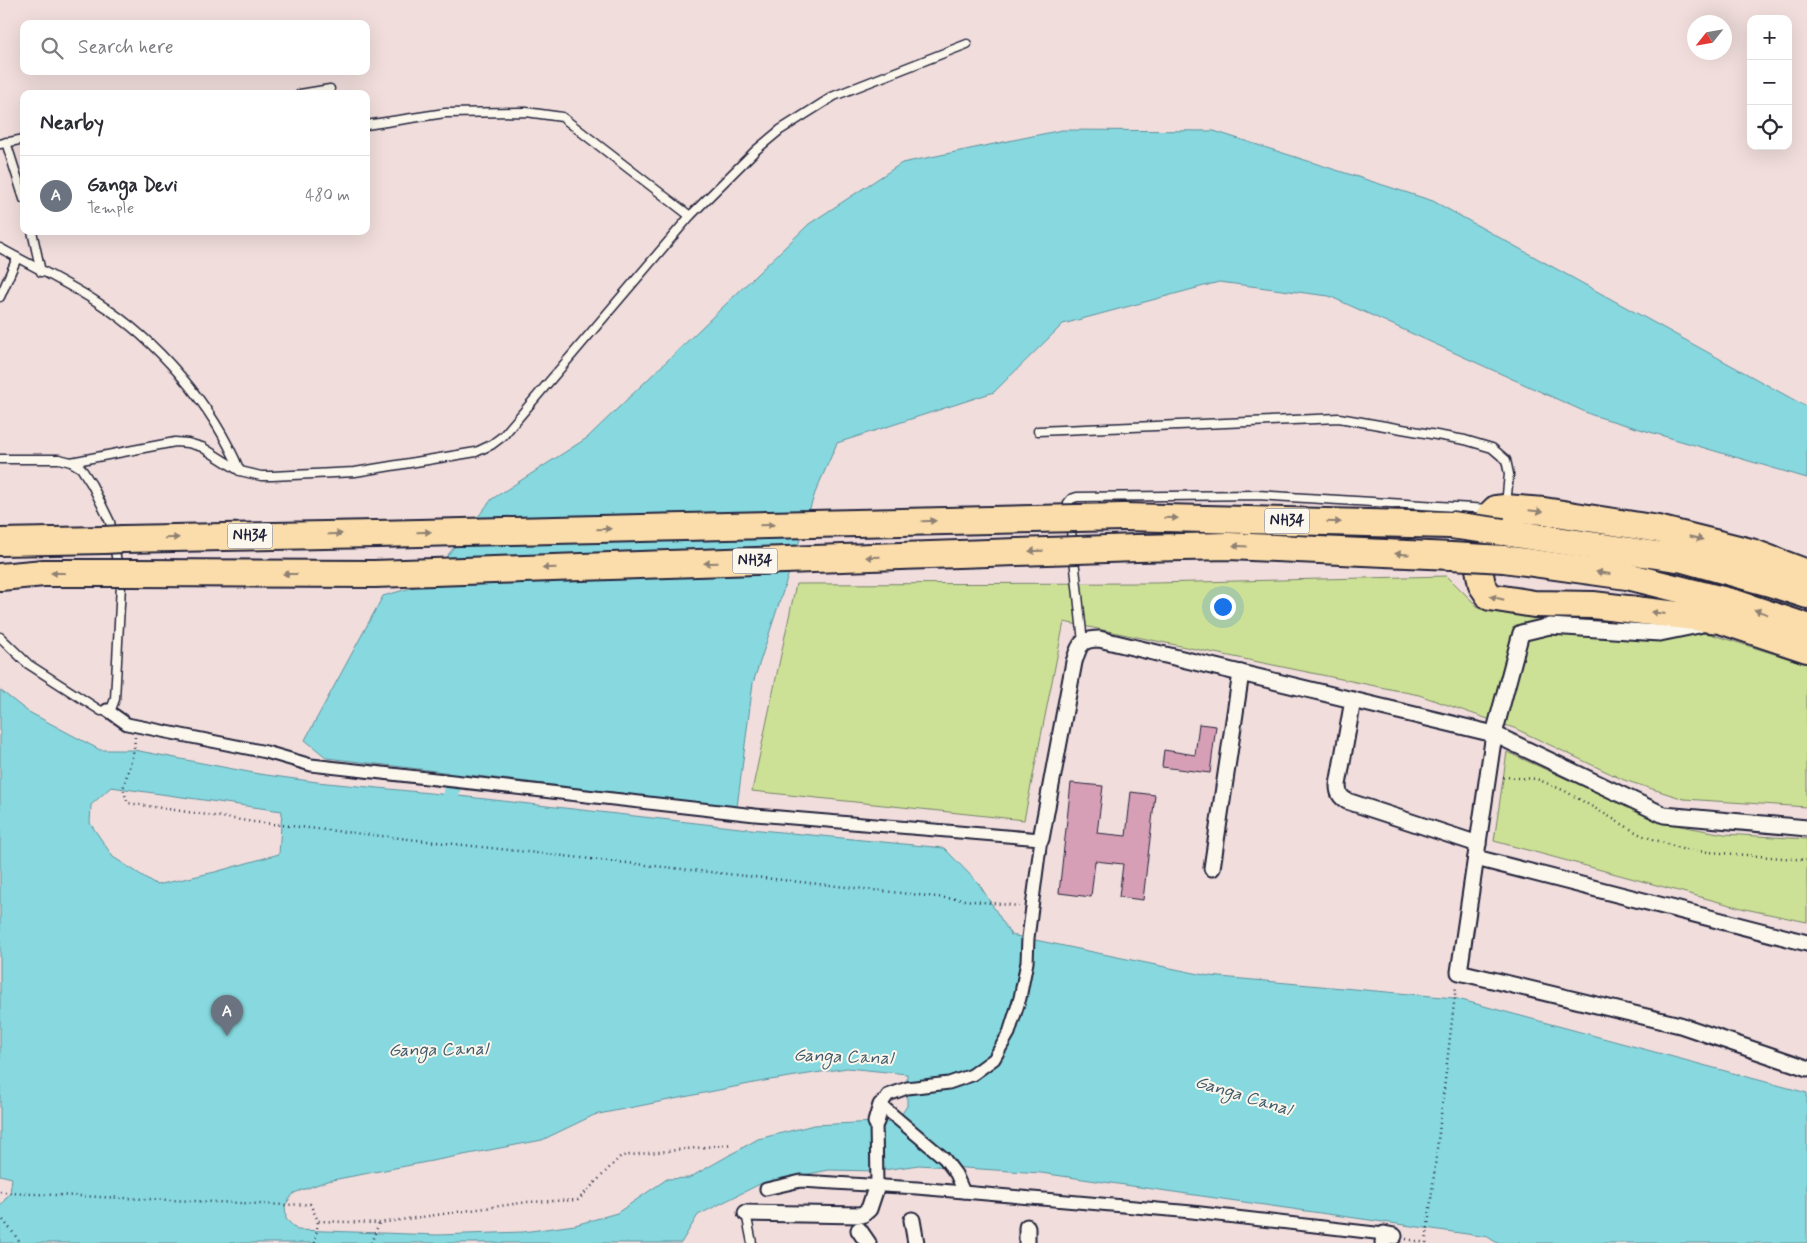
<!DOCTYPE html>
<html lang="en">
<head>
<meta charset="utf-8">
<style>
  body { margin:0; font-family:Mynerve,sans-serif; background:#f2f2f3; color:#2b2b33 }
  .controls { position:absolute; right:15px; top:15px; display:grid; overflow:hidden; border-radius:10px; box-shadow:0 5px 20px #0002 }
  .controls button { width:45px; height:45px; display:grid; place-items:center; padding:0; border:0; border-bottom:1px solid #e1e1e2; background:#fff; color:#2b2b33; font:25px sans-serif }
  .compass { position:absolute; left:1687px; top:15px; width:45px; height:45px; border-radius:50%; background:#fff; box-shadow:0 5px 20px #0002; rotate:239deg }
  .you { position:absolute; left:1222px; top:606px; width:18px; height:18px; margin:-12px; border:4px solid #fff; border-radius:50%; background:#1a73e8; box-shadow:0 0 0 8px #1a73e833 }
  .badge { display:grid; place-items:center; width:32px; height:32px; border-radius:50%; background:#c8321e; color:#fff; font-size:16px; font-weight:700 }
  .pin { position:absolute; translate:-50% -41px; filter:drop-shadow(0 1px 2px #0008) }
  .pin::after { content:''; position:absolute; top:26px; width:18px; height:15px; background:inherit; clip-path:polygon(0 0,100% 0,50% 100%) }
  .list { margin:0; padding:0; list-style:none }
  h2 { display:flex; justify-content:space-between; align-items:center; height:65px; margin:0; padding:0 20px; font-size:21px }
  h2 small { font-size:16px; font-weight:400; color:#7c7c81 }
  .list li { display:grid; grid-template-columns:32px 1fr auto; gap:15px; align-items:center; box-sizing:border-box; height:80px; padding:0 20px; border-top:1px solid #e1e1e2 }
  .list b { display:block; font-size:19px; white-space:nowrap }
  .list p { margin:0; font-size:16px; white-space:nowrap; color:#7c7c81 }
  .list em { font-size:16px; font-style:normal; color:#7c7c81 }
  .icon { flex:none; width:28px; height:28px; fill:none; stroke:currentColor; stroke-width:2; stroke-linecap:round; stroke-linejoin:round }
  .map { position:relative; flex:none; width:1807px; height:1243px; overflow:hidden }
  .search { position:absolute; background:#fff; box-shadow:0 5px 20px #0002; left:20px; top:20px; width:350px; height:55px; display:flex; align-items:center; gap:12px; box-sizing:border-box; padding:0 18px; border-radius:10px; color:#7c7c81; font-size:19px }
  .panel { position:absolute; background:#fff; box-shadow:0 5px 20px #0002; left:20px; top:90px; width:350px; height:145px; border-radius:10px }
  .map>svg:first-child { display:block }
  .green { fill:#cce196; stroke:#778268 }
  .water { fill:#87d9df; stroke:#5f909d; fill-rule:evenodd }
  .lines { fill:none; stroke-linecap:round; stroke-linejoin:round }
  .canal { stroke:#87d9df; stroke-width:16 }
  .building { fill:#d69fb5; stroke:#22223b }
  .service-casing { stroke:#22223b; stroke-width:11 }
  .pedestrian-casing { stroke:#22223b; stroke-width:15 }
  .minor-casing { stroke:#22223b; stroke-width:19 }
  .trunk-casing { stroke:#22223b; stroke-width:30 }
  .path { stroke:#22223b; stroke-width:2.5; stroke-dasharray:1 4; stroke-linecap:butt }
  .service { stroke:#fbf7ec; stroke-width:8 }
  .pedestrian { stroke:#fbf7ec; stroke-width:11 }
  .minor { stroke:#fbf7ec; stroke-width:15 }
  .trunk { stroke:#fbddab; stroke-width:26 }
  .trunk-bridge-casing { stroke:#22223b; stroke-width:30; stroke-linecap:butt }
  .trunk-bridge { stroke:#fbddab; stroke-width:26 }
  .oneway { fill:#8e8073 }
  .labels { text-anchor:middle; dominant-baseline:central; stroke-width:4; stroke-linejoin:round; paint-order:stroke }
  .shield { fill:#fbf7ec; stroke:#636270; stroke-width:1 }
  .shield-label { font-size:15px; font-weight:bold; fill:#22223b }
  .water-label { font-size:18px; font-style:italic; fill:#40596c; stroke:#fbf7ec }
</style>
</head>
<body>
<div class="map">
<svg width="1807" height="1243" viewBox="0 0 1807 1243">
  <rect width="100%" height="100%" fill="#f0dddc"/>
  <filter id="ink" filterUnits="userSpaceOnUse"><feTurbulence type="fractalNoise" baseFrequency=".02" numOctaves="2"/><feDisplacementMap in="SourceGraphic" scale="10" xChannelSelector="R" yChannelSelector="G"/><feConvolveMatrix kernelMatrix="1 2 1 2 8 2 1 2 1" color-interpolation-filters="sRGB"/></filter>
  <g filter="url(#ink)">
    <g class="green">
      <path d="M1447,576L1480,609L1710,634L1807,664V807L1684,799L1624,780L1514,728L1419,695L1064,622L1024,820L752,791L796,584L1155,583Z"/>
      <path d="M1507,752L1664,823L1724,834L1807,839V922L1745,909L1494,841Z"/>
    </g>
    <g class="water">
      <path d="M1062,130L1214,131L1433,201L1807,407V478L1592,415L1329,296L1219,282L1063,324L994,392L837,443L815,493L753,683L737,807L327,758L305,740L383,596L425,584L492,499L587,438L809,224L902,163Z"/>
      <path d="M0,690L27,711L100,750H134L259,774L317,782L450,795L740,828L944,848L979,884L1011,935L1209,976L1454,998L1807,1093V1243H1497L1488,1237L1041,1173L919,1165L877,1171L829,1170L762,1183L698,1215L681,1243H0V1206L10,1193L12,1178L0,1175ZM111,787L282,811L279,854L215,872L157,885L113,857L90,823L91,805ZM847,1068L907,1074V1106L897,1121L814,1125L758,1139L689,1178L667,1179L617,1213L575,1225L523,1232L438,1235L297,1230L286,1219L285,1205L294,1193L327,1181L542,1140L594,1115L764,1081Z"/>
    </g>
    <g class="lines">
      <path class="canal" d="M446,816L461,753"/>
    </g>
    <g class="building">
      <path d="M1199,724L1216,726L1210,773L1162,767L1164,750L1195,755Z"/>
      <path d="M1071,783L1103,786L1097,833L1126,836L1131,792L1155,795L1143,900L1119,897L1123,864L1095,861L1091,897L1059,893Z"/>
    </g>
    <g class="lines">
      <defs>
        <g id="service">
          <path d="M300,94L330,89"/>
          <path d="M366,125L445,113L526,112L562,117L690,216"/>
          <path d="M6,142L24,199"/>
          <path d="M0,144L24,139"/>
          <path d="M32,231L41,272"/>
          <path d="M0,248C32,266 66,282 97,302C157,340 213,405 240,471"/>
          <path d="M0,297L17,258"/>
          <path d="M1038,431L1339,418L1465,440L1492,448L1506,460L1509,474L1506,505"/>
          <path d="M0,459H59L71,462L81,468L92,485L110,522L121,585L115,699L112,707L107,710L101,711L28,664L0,637"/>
          <path d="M71,462L175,442L188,443L202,447L240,471L261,476H272L355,472L476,452L491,445L503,436L690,216L756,150L780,130L834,96L967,44"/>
          <path d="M1083,642L1068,503L1071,499L1077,497L1257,495L1489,509"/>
          <path d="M746,1213L752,1243"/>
        </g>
        <g id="pedestrian">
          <path d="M107,710L127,724L266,752L311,765L755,815L1041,839L1028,938L1027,962L1020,998L1009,1033L994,1059L972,1075L949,1083L907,1088L888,1095L881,1105L944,1158L956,1174L964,1192"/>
          <path d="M876,1122L877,1185"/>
          <path d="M766,1189L801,1181L917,1188L1192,1212L1384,1234"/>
        </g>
        <g id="minor">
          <path d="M1699,625L1660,633L1550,626L1521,633L1494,734L1459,972L1680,1025L1807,1068"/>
          <path d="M1353,700L1338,785C1338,793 1340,797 1347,801L1478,844"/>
          <path d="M1041,839L1074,662C1079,646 1080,639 1099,639L1494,734L1664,815L1807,828"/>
          <path d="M1476,858L1807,943"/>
          <path d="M1212,868L1241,673"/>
          <path d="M876,1122L881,1105"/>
          <path d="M746,1213L862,1215L869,1209L877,1185"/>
          <path d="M912,1220L916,1243"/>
          <path d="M859,1230L868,1243"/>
          <path d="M1027,1243V1227"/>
          <path d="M1383,1243L1384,1234L1394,1236"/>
        </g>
        <g id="trunk">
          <path d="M1123,517L1451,525"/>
          <path d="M1503,532L1683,559L1770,583L1807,595"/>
          <path d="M123,539L376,534"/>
          <path d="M0,542L104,540"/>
          <path d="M1137,548L1229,546L1451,556"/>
          <path d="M1504,559L1627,576L1735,603L1807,627"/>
          <path d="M128,573L374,574"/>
          <path d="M1807,573L1751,552L1658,529L1544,511L1505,508L1496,509L1490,515L1479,569L1482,585L1490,597L1534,604L1593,605L1720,620L1807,649"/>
          <path d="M0,577L44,573H107"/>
        </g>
      </defs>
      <use href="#service" class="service-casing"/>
      <use href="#pedestrian" class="pedestrian-casing"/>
      <use href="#minor" class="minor-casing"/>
      <use href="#trunk" class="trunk-casing"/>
      <g class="path">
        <path d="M135,737L134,750L123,789L128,803L254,822L1019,906"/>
        <path d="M1503,777L1537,779L1565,791L1641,835L1685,850L1807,860"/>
        <path d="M0,1191L10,1193L285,1205L310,1204L318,1221L379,1223L528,1202L578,1200L621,1156L733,1144"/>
        <path d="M0,1216L21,1243"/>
        <path d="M1406,1239L1425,1243"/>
        <path d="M315,1243L318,1221"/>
        <path d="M371,1243L379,1223"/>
        <path d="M1426,1243L1456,986"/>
      </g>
      <use href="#service" class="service"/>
      <use href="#pedestrian" class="pedestrian"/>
      <use href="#minor" class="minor"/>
      <use href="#trunk" class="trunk"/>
      <defs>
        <g id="trunk-bridge">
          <path d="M1451,525L1503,532"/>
          <path d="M376,534L1123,517"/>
          <path d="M104,540L123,539"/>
          <path d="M1451,556L1504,559"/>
          <path d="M107,573H128"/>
          <path d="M374,574L1137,548"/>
        </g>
      </defs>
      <use href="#trunk-bridge" class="trunk-bridge-casing"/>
      <use href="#trunk-bridge" class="trunk-bridge"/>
    </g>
    <defs><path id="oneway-solid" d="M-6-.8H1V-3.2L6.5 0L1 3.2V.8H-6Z" transform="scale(1.25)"/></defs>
    <g class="oneway">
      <use href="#oneway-solid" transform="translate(1536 511) rotate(6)"/>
      <use href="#oneway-solid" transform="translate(1171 518) rotate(1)"/>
      <use href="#oneway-solid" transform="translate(929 521) rotate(-1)"/>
      <use href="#oneway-solid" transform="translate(1334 522) rotate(1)"/>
      <use href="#oneway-solid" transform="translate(767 525) rotate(-1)"/>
      <use href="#oneway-solid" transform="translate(604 529) rotate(-1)"/>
      <use href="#oneway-solid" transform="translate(424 532) rotate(-1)"/>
      <use href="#oneway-solid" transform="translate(335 534) rotate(-1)"/>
      <use href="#oneway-solid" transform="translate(172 538) rotate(-1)"/>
      <use href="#oneway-solid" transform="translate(1696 538) rotate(14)"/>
      <use href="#oneway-solid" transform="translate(1240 546) rotate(-177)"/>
      <use href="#oneway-solid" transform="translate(1036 551) rotate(178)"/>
      <use href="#oneway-solid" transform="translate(1402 554) rotate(-177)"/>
      <use href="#oneway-solid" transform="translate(873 557) rotate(178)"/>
      <use href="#oneway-solid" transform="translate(711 563) rotate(178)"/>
      <use href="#oneway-solid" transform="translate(549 568) rotate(178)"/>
      <use href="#oneway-solid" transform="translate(58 573) rotate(-180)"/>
      <use href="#oneway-solid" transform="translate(1603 573) rotate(-172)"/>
      <use href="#oneway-solid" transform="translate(290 574) rotate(-180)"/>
      <use href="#oneway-solid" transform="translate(1497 598) rotate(-167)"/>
      <use href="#oneway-solid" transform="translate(1761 612) rotate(-161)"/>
      <use href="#oneway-solid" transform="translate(1658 613) rotate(-173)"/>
    </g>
  </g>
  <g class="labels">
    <g class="shield">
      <rect x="1264.5" y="508.5" width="45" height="25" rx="4"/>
      <rect x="227.5" y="523.5" width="45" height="25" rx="4"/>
      <rect x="732.5" y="548.5" width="45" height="25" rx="4"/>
    </g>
    <g class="shield-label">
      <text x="1287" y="521">NH34</text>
      <text x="250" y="536">NH34</text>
      <text x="755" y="561">NH34</text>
    </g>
    <g class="water-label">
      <text transform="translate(438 1050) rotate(-1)">Ganga Canal</text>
      <text transform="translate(843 1057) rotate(2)">Ganga Canal</text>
      <text transform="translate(1243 1096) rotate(17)">Ganga Canal</text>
    </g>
  </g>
</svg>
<div class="controls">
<button>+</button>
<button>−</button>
<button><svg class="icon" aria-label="locate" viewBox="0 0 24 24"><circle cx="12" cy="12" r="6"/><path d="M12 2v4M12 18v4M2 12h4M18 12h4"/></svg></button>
</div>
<svg class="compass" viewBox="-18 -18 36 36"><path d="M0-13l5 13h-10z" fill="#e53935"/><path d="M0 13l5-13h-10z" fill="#7c7c81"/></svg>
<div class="you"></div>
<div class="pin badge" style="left:227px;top:1036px;background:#6b7280">A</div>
<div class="search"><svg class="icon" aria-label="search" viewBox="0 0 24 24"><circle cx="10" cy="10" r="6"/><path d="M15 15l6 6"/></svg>Search here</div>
<section class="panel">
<h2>Nearby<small></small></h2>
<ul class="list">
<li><span class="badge" style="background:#6b7280">A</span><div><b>Ganga Devi</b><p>Temple</p></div><em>480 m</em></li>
</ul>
</section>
</div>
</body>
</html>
